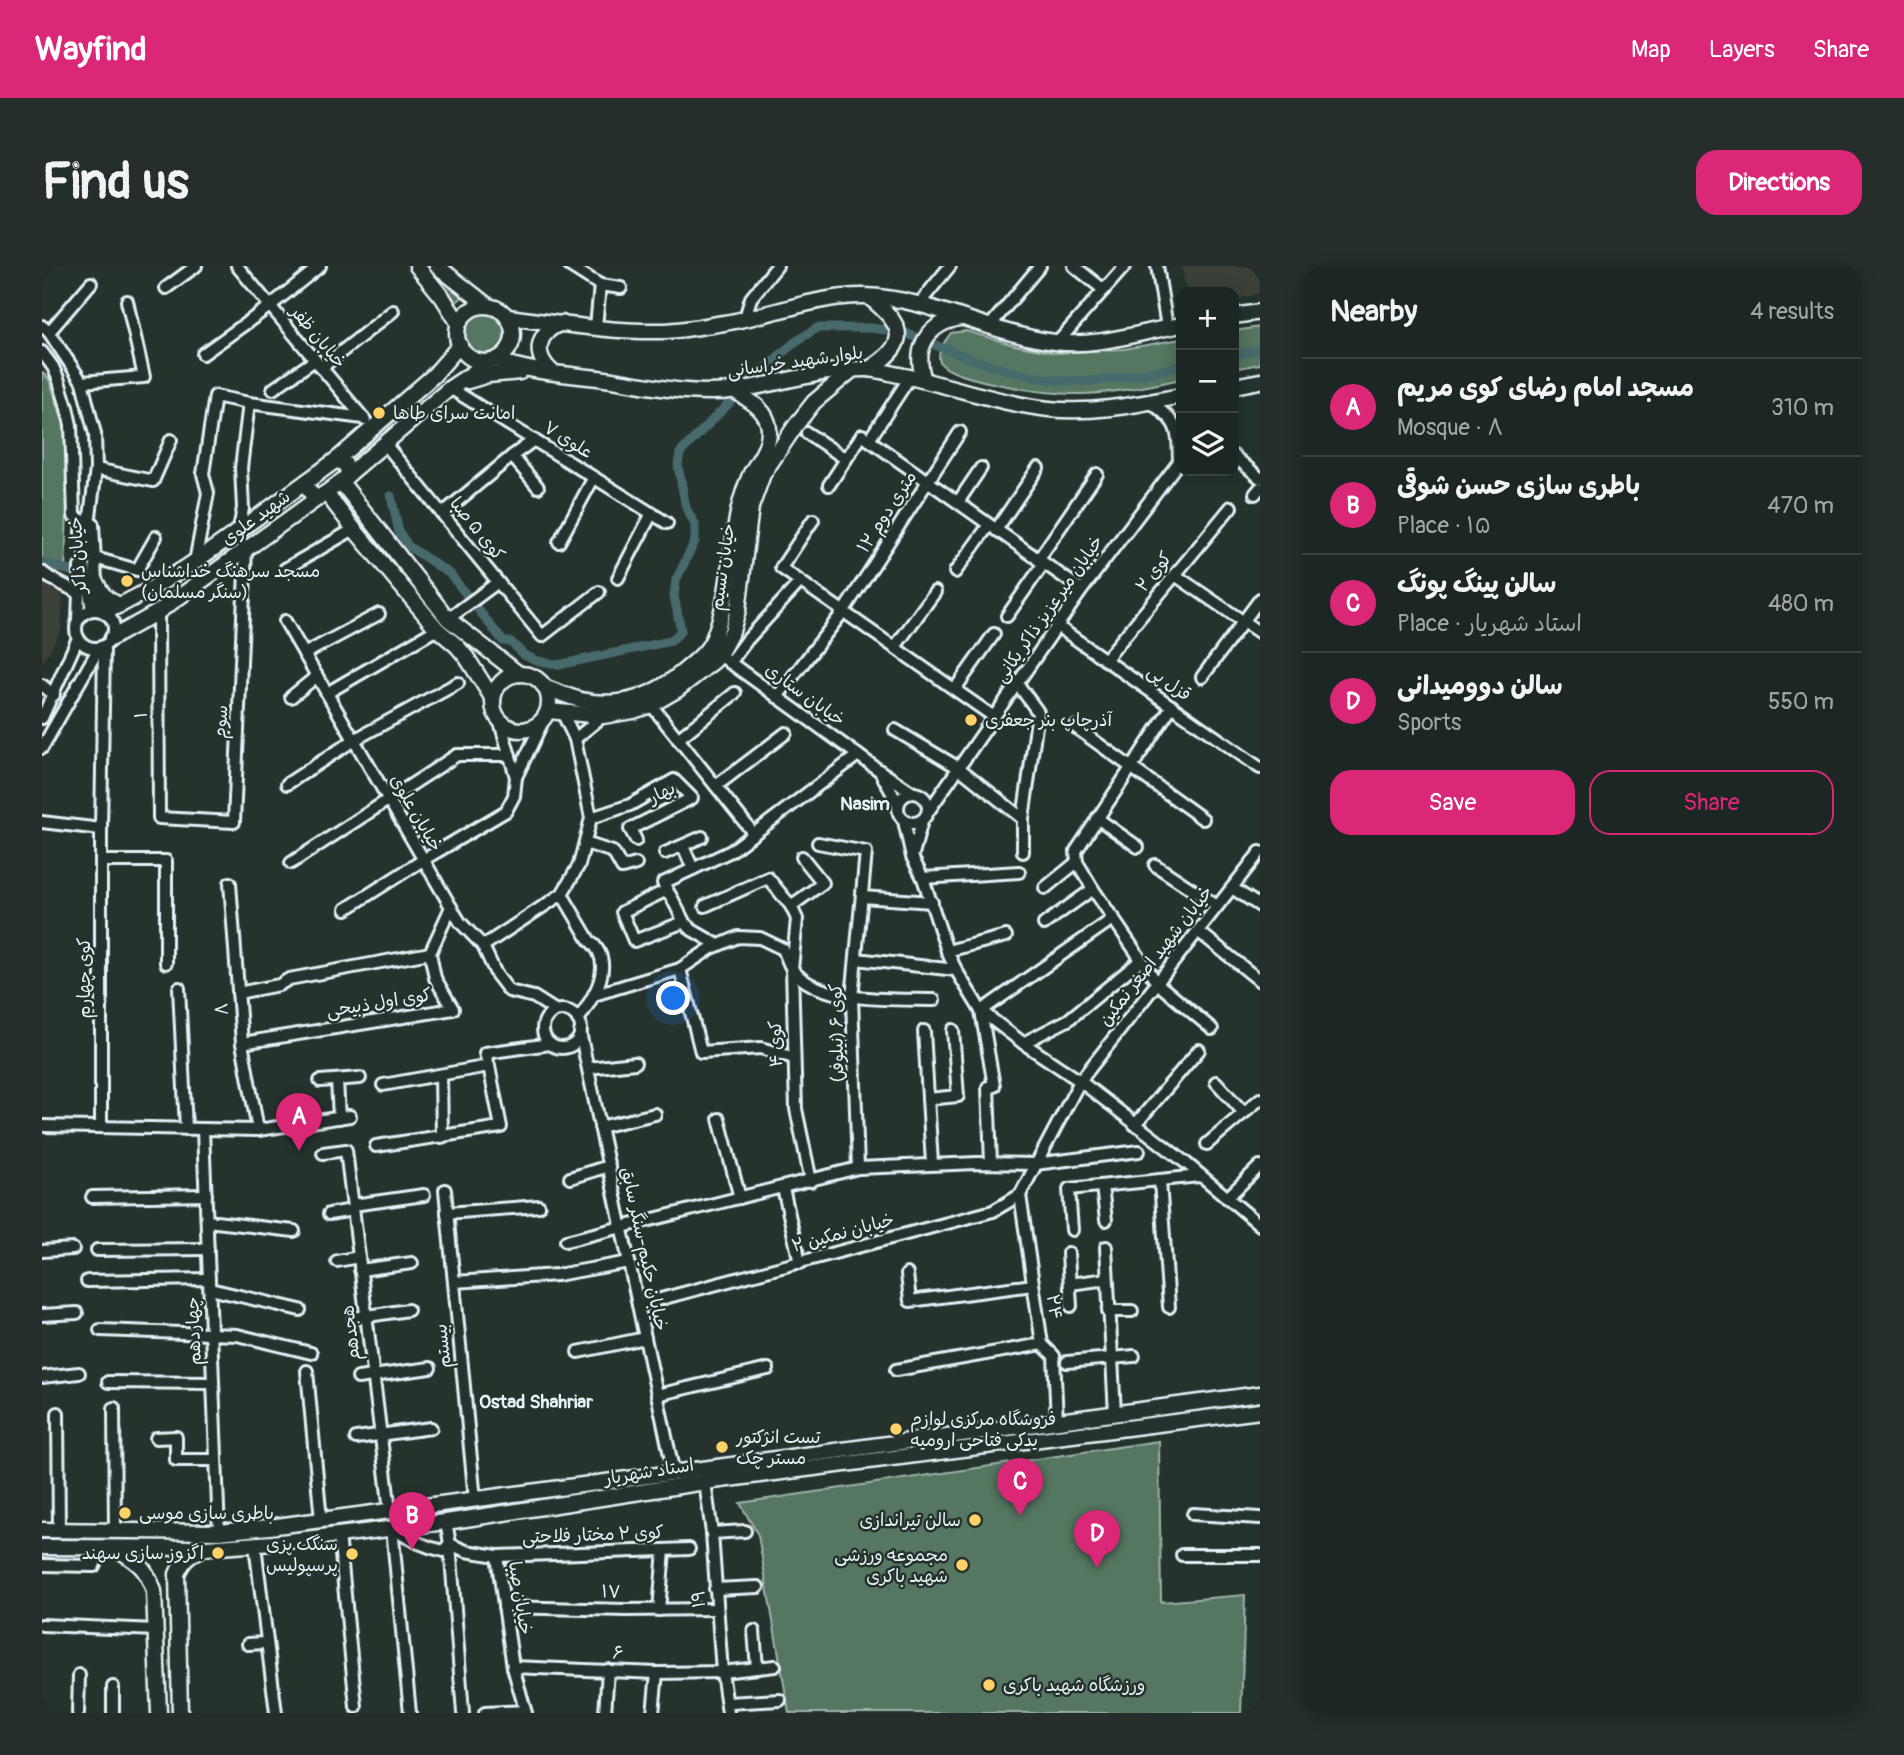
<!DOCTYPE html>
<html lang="en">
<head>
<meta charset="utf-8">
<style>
  body { margin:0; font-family:Pangolin,"Playpen Sans Arabic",sans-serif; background:#252e2a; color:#f1f3f6 }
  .controls { position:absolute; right:21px; top:21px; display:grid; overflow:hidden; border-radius:14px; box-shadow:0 4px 18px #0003 }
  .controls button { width:63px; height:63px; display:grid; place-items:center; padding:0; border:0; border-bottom:2px solid #3a4340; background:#1c2622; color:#f1f3f6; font:35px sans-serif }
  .you { position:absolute; left:632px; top:733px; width:24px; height:24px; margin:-18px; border:5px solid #fff; border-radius:50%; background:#1a73e8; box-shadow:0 0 0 10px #1a73e833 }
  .badge { display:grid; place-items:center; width:46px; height:46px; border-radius:50%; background:#db2777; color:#fff; font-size:23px; font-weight:700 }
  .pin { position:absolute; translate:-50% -58px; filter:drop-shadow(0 2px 4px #0008) }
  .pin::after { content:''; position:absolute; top:37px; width:24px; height:21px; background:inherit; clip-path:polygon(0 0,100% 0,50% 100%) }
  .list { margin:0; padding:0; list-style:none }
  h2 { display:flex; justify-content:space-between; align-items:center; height:91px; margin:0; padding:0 28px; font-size:30px }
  h2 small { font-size:23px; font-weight:400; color:#a0a5a5 }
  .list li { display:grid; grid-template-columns:46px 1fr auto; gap:21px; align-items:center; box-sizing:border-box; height:98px; padding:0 28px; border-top:2px solid #3a4340 }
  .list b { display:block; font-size:26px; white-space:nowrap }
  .list p { margin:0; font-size:23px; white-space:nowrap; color:#a0a5a5 }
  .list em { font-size:23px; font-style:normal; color:#a0a5a5 }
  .actions { display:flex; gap:14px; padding:21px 28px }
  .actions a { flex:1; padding:16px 0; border:2px solid #db2777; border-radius:21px; text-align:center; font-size:24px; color:#db2777 }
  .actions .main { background:#db2777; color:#fff }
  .icon { flex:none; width:38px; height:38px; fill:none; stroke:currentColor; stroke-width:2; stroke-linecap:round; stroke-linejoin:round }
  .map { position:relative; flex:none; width:1218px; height:1447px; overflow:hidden; border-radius:21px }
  header { display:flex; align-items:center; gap:42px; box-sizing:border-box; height:98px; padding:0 35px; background:#db2777; color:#fff }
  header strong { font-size:33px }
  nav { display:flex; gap:38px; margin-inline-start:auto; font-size:24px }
  .intro { display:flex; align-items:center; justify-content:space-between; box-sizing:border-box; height:168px; padding:0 42px }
  h1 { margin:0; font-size:49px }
  .button { padding:18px 32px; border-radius:21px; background:#db2777; color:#fff; font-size:24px; font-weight:700 }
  main { display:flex; gap:42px; padding:0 42px }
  aside { flex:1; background:#1c2622; border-radius:21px; box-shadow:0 4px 18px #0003 }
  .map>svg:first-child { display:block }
  .built { fill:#3a4038 }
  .green { fill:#547660; stroke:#9eb4ac; stroke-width:2 }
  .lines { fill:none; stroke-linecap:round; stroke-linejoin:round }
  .canal { stroke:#476b6c; stroke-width:9 }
  .minor-casing { stroke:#e8f1f8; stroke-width:16 }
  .major-casing { stroke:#e8f1f8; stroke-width:19 }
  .minor { stroke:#26332d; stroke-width:10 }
  .major { stroke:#26332d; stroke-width:14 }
  .poi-dot { fill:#ffd166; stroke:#26332d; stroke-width:2.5 }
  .labels { text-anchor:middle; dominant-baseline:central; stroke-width:5; stroke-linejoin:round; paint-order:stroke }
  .street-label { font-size:18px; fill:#e8f1f8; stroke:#26332d }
  .poi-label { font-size:18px; fill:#e8f1f8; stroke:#26332d; text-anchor:start }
  .neighbourhood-label { font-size:19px; font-weight:bold; fill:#e8f1f8; stroke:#26332d }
</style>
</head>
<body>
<header>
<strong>Wayfind</strong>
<nav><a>Map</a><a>Layers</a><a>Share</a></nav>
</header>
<div class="intro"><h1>Find us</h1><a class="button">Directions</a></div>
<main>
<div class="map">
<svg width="1218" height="1447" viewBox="0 0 1218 1447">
  <rect width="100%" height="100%" fill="#26332d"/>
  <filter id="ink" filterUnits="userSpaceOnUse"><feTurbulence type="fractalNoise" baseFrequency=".0143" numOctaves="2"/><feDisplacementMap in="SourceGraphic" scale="14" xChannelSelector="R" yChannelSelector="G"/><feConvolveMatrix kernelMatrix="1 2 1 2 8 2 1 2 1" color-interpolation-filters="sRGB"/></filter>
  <g filter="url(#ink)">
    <g class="built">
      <path d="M1140,0H1218V27L1192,34V26H1144Z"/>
      <path d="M0,314L21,328L19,365L0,397Z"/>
    </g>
    <g class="green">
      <path d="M394,8L422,30L413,37Z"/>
      <circle cx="443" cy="68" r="20"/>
      <path d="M1218,61V98L1192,103V65Z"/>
      <path d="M924,65L972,79L1014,87L1082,83L1139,73V113C1113,119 1086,124 1059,127C1046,128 1030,129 1016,127C996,126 906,113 898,96C894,86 903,75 909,67Z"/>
      <path d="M0,106L7,113L27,173L23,307L0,300Z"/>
      <path d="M1117,1175L1119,1336L1203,1329L1199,1447H747L716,1269L698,1237Z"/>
    </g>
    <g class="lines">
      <g class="canal">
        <path d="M861,66L878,73"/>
        <path d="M888,77C927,92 969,109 1011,114C1051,119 1100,108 1139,100"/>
        <path d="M1192,89L1218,84"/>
        <path d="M705,118L753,76L775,62H829L851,65"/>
        <path d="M349,230L357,266L366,280L408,308L461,375L469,376L482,389L496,395L516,399L629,375L639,365L632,330L634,314L653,275V258L644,242L636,199L638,187L695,129"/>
        <path d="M0,296L32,306"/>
      </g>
      <defs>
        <g id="minor">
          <path d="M195,0L323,154"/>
          <path d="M528,0L558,19L579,22"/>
          <path d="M1032,0L1062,24"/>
          <path d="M1115,0L1125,61"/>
          <path d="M124,22L154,0"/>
          <path d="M877,38L908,0"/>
          <path d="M703,52L709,32L735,0"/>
          <path d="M0,60L7,66L40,116L53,168L54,203L42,298L50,344"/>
          <path d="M554,61L558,19"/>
          <path d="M947,61L998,0"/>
          <path d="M7,66L49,17"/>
          <path d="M1015,77L1083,0"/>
          <path d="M0,86L11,101L16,112L25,141L29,159L32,250L40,254L39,267"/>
          <path d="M161,88L228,40L278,0"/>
          <path d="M279,102L351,45"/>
          <path d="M40,116L102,111L85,35"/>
          <path d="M408,122L625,257"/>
          <path d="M231,123L273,94"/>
          <path d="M1108,136C1137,157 1136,162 1137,196"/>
          <path d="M765,167L804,193"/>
          <path d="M827,174L868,111"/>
          <path d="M343,178L500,370L557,326"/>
          <path d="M470,190L496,221"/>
          <path d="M1192,190L1218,212"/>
          <path d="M54,203L111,215L129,174"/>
          <path d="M787,219L820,169L1040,324"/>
          <path d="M1213,228L1218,222"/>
          <path d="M916,236L939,202"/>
          <path d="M400,248L470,190L492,174"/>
          <path d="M771,254L739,302L952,451"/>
          <path d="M51,258L54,316L58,344"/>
          <path d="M197,264L201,242L199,202L207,137"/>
          <path d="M954,264L996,202"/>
          <path d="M517,276L552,211"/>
          <path d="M53,292L95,304L114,271"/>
          <path d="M996,294L1055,208"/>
          <path d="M153,296L166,227L161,208L173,130L207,137L321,152"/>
          <path d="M243,303L312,263"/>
          <path d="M0,306L8,312L37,327"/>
          <path d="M913,306L947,259"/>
          <path d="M1133,309L1218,367"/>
          <path d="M576,312L610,247"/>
          <circle cx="53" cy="363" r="19"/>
          <path d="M116,346L117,552L192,556L204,283"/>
          <path d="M965,350L1002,297"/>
          <path d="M406,353L456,316"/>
          <path d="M36,354L38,301"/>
          <path d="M243,355L409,641L418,656L441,680L454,708L467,725L492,731L514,745"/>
          <path d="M1015,360L1218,502"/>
          <path d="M853,381L893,326"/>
          <path d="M672,385L838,505L871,527"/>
          <path d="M262,388L337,348"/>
          <path d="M1063,394L1189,241"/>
          <path d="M688,397L705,374L758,316"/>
          <path d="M1160,411L1218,333"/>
          <path d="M975,417L996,446L981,553V586"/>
          <path d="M0,419L12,429"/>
          <path d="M913,423L952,368"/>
          <path d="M285,427L395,363"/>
          <path d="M249,431L275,410"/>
          <path d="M735,431L801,346L918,166"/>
          <path d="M606,435L712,568"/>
          <path d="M1130,440L1034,585L1035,596L1051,623L1115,717L1170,763"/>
          <path d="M0,452L36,372"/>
          <path d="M458,456L474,511"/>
          <path d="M1033,461L1161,553"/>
          <path d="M853,464L917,502L981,553"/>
          <path d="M533,473L561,450"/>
          <path d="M636,473L693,427"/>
          <path d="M0,482L57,382"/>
          <path d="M839,507L856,538"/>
          <path d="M245,518L312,474L416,417"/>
          <path d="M674,520L744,467"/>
          <circle cx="871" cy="542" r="15"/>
          <path d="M886,546L1040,324L1139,193"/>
          <path d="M549,552L588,539L632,514L650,532L588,563L594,574"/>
          <path d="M1055,552L1096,581"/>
          <path d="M862,555L870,591L881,612L905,685L914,704L939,745L981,777L1038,815L1144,897L1218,959"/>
          <path d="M0,556L59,563"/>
          <path d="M543,577L571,586L580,602L594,598"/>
          <path d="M776,577L824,586L810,732L816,902"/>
          <path d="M641,580L651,603"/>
          <path d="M623,587L660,571"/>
          <path d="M871,588L880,555"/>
          <path d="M59,595H124V697"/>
          <path d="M249,597L415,489H468"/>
          <path d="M1113,599L1175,640"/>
          <path d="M881,612L977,606"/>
          <path d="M188,617L200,777L216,864"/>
          <path d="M1003,622L1035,596"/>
          <path d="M1190,622L1218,640"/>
          <path d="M625,624L580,646L592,675L642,656"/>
          <path d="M520,628L547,674C575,697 552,731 536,754"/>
          <path d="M820,631L890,636"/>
          <path d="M663,640L726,612L749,640L755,653L750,703L754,843L769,915"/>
          <path d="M749,640L781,617L760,591"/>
          <path d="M304,643L381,594L464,545L472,530L474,511L501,455"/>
          <path d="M1002,658L1051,623"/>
          <path d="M1156,665L1218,715"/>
          <path d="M676,679L650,664L642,656L631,634L621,617L689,585L816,489"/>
          <path d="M441,680L520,628L537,599L549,552L533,473L520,446"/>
          <path d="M905,685L964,670"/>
          <path d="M814,693L914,704"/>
          <path d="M638,703L659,786L719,782L752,792"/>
          <path d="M137,722L144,863"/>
          <path d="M196,727L237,719L247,713L388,687"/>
          <path d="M555,728L638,703L668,683L696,671L718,672L741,683C744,689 746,697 750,703C776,738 853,733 892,734"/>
          <circle cx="520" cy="763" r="19"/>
          <path d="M882,765L890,898"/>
          <path d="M538,766L632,1208"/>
          <path d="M200,777L411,743L393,712L388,687L409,641"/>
          <path d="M981,777L1026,754L1099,694"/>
          <path d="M546,802L593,797"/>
          <path d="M399,809L400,871"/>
          <path d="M295,814L297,852"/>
          <path d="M278,815L318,812"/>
          <path d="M1174,816L1202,847"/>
          <path d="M341,819L447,800L443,787L508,778"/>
          <path d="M886,833L916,830L911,764"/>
          <path d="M677,853L698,932"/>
          <path d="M1093,859L1157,784"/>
          <path d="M0,860L216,864L308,850"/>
          <path d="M59,861V563L62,380"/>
          <path d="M558,861L613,848"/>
          <path d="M161,864L177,1266"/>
          <path d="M1165,878L1218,833"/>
          <path d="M334,880L459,861L447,800"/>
          <path d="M281,887L304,884L348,1245"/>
          <path d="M949,897L946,821L952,820L939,745L1072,652"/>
          <path d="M528,912L567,900"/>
          <path d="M1118,915L1127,1041"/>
          <path d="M1060,920L1064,954"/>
          <path d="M741,922L758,997"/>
          <path d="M403,924L433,1234"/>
          <path d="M978,929L1000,1078L1012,1090L1015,1155"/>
          <path d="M50,931L164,929"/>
          <path d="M1185,932L1218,900"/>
          <path d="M311,939L382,929"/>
          <path d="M405,947L497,940"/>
          <path d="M287,948L311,944"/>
          <path d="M165,955L252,965"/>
          <path d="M1030,964L1027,923L1158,910"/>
          <path d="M524,975L816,902L935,897L993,898L1097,885"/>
          <path d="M1064,981L1073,1148"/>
          <path d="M55,984L166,983"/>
          <path d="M0,985L31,983"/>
          <path d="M1026,987L1029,1040"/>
          <path d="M295,995L317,991"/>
          <path d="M318,1004L370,997"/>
          <path d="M865,1008L868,1035L991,1019"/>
          <path d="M45,1015L167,1013"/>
          <path d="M412,1016L515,1009L587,996"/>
          <path d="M1028,1018L1065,1013"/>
          <path d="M168,1023L258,1044"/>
          <path d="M596,1039L951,945L978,929L1038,815L1218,586"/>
          <path d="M1066,1045H1090"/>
          <path d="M0,1049L35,1047"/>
          <path d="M312,1052L366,1044"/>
          <path d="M58,1064L195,1069L269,1087"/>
          <path d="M536,1086L603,1072"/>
          <path d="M1025,1096L1092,1090"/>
          <path d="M854,1104L1000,1078"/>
          <path d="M265,1105L279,1254"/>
          <path d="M0,1111L37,1107"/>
          <path d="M316,1112L388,1102"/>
          <path d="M66,1116L171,1117"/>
          <path d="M615,1129L726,1103"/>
          <path d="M72,1142L73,1265"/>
          <path d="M16,1147L17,1265"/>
          <path d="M114,1172L134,1171V1194H174"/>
          <path d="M314,1172L389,1162"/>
          <path d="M663,1216L670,1267L680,1406L686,1447"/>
          <path d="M1151,1248L1218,1252"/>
          <path d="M404,1256L408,1278L424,1285L455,1290L471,1401L484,1447"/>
          <path d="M350,1262L368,1447"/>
          <path d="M350,1262C367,1274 382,1281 402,1285L408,1278"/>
          <path d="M670,1267L703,1265"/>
          <path d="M297,1268L314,1441"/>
          <path d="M408,1278L421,1447"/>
          <path d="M213,1279L234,1447"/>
          <path d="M1140,1289H1218"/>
          <path d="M455,1290L647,1283"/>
          <path d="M0,1299L52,1300L60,1281"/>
          <path d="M673,1323L716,1321"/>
          <path d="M462,1341L584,1344L675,1343"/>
          <path d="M617,1344L622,1284"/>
          <path d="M0,1359L114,1364"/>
          <path d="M712,1365L715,1402"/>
          <path d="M206,1378L224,1377"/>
          <path d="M471,1401L615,1407L680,1406L733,1400"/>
          <path d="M71,1421V1447"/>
          <path d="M685,1437L738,1434"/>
          <path d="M36,1447L37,1409"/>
          <path d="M443,1447L483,1445"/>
          <path d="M563,1447L566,1404"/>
          <path d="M611,1447L615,1407"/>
        </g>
        <g id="major">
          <path d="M375,0L401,32L417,58"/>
          <path d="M395,0L446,40"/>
          <circle cx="443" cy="68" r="28"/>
          <path d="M1192,50L1218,46"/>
          <path d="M465,51C516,57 568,66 619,65C639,65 661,60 682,57C728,50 776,29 823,30C888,32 948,68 1013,76C1053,82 1099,66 1139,59"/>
          <path d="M454,94C489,107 526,108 563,113C606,119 652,131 695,124C738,118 782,102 826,103C838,104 851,108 862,110C911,120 959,138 1007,143C1051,148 1097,138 1139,130"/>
          <path d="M827,103C869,77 862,59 827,31"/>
          <path d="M510,106C490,88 495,66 520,57"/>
          <path d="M882,114C871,82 885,58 918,52"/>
          <path d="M426,115L446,109L478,106"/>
          <path d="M1192,120L1218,115"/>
          <path d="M294,194L391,110L418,79"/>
          <path d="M294,194L303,198L307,208C298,218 287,225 276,232C268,228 266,224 264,216Z"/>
          <path d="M307,208L408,122L447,96"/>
          <path d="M299,216L406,353L477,408"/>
          <path d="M284,227L312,263L395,363L415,380L425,392L451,433"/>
          <path d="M54,316C60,329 65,335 79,339"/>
          <path d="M63,346C136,314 199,262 264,216"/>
          <path d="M70,372L116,346L276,232"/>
          <circle cx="479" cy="436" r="28"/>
          <path d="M504,422C516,426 527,431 539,434C580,443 612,430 643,404C655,394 668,384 673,368C688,328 688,284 697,242C700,230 704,218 709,207C717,193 728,180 727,163C726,144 707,134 693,125"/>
          <path d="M506,445L561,450L591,445L609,439L635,424L672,395L677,389L690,365L696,344L709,241L721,208L754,159L772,136L809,105"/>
          <path d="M0,1264L177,1266L227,1261L1218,1128"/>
          <path d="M0,1281L164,1282L230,1277L404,1256L663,1216L1218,1145"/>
          <path d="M74,1282C96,1297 103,1299 112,1325L117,1447"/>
          <path d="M138,1447L135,1308C141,1294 147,1289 161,1283"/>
        </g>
      </defs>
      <use href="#minor" class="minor-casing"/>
      <use href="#major" class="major-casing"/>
      <use href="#minor" class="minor"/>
      <use href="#major" class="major"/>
    </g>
  </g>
  <g class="poi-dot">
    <circle cx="337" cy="147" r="7"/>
    <circle cx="85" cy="315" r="7"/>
    <circle cx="929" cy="454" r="7"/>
    <circle cx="854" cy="1163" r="7"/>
    <circle cx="680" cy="1181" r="7"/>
    <circle cx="83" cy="1247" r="7"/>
    <circle cx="933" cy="1254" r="7"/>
    <circle cx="176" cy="1287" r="7"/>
    <circle cx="310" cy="1288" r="7"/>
    <circle cx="920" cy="1299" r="7"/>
    <circle cx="947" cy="1419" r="7"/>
  </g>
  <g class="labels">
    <g class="street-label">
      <text transform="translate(276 71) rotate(50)">خیابان ظفر</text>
      <text transform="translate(753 96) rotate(-8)">بلوار شهید خراسانی</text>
      <text transform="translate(526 174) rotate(32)">علوی ۷</text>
      <text transform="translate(845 246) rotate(-57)">۱۲ متری دوم</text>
      <text transform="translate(214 252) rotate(-36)">شهید علوی</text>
      <text transform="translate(435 263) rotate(51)">کوی ۵ صبا</text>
      <text transform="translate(36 289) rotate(-94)">خیابان ذاکر</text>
      <text transform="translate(681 301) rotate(-82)">خیابان نسیم</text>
      <text transform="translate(1112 306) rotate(-51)">کوی ۲</text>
      <text transform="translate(1007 343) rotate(-55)">خیابان میرعزیز ذاکر یکانی</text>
      <text transform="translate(1127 417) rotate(35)">قزل پی</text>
      <text transform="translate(763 429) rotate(36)">خیابان ستاری</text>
      <text transform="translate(99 449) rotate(-90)">۱</text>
      <text transform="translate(179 456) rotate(-87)">سوم</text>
      <text transform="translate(620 527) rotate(-26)">بهار</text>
      <text transform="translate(374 547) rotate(60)">خیابان علوی</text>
      <text transform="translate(1114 690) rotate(-52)">خیابان شهید اصغر نمکین</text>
      <text transform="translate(42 712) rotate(-90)">کوی چهارم</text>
      <text transform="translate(337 737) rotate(-9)">کوی اول ذبیحی</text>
      <text transform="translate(180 743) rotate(-94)">۸</text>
      <text transform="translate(795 767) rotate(-91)">کوی ۶ (نیلوفر)</text>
      <text transform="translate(734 778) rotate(-91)">کوی ۴</text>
      <text transform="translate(801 967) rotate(-15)">خیابان نمکین ۲</text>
      <text transform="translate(602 983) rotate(78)">خیابان حکیم-سنگر سابق</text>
      <text transform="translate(1012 1041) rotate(82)">۲۴</text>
      <text transform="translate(152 1065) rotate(-92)">چهاردهم</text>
      <text transform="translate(309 1067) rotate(-97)">هجدهم</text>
      <text transform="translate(401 1080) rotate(-96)">بیستم</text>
      <text transform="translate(607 1206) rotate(-9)">استاد شهریار</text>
      <text transform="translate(551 1269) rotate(-2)">کوی ۲ مختار فلاحتی</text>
      <text transform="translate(569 1326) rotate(1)">۱۷</text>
      <text transform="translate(478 1332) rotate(81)">خیابان صبا</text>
      <text transform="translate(657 1333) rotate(-94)">۱۹</text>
      <text transform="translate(576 1387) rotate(3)">۶</text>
    </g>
    <g class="poi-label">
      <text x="351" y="147">امانت سرای طاها</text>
      <text x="99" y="305">مسجد سرهنگ خداشناس<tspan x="99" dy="21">(سنگر مسلمان)</tspan></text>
      <text x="943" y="454">آذرچاپ بنر جعفری</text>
      <text x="868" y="1153">فروشگاه مرکزی لوازم<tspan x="868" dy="21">یدکی فتاحی ارومیه</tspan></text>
      <text x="694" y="1171">تست انژکتور<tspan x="694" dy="21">مستر چک</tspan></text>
      <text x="97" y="1247">باطری سازی موسی</text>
      <text x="919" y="1254" text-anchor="end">سالن تیراندازی</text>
      <text x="296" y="1278" text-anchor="end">سنگک پزی<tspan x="296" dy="21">پرسپولیس</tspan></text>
      <text x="162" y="1287" text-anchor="end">اگزوز سازی سهند</text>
      <text x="906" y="1289" text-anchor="end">مجموعه ورزشی<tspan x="906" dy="21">شهید باکری</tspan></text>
      <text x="961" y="1419">ورزشگاه شهید باکری</text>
    </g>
    <g class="neighbourhood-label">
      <text x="823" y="538">Nasim</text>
      <text x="494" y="1136">Ostad Shahriar</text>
    </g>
  </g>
</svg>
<div class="controls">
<button>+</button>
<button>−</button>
<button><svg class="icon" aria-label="layers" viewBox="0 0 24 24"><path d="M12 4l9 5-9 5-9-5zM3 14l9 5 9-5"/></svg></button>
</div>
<div class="you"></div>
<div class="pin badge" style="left:257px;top:885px">A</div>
<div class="pin badge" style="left:370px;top:1284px">B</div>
<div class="pin badge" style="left:978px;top:1250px">C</div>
<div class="pin badge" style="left:1055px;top:1302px">D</div>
</div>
<aside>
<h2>Nearby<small>4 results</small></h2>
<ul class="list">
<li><span class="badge">A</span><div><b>مسجد امام رضای کوی مریم</b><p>Mosque · ۸</p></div><em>310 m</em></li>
<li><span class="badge">B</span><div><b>باطری سازی حسن شوقی</b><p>Place · ۱۵</p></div><em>470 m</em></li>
<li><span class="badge">C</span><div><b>سالن پینگ پونگ</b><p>Place · استاد شهریار</p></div><em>480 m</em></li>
<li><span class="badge">D</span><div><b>سالن دوومیدانی</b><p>Sports</p></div><em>550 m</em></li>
</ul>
<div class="actions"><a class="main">Save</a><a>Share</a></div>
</aside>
</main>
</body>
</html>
